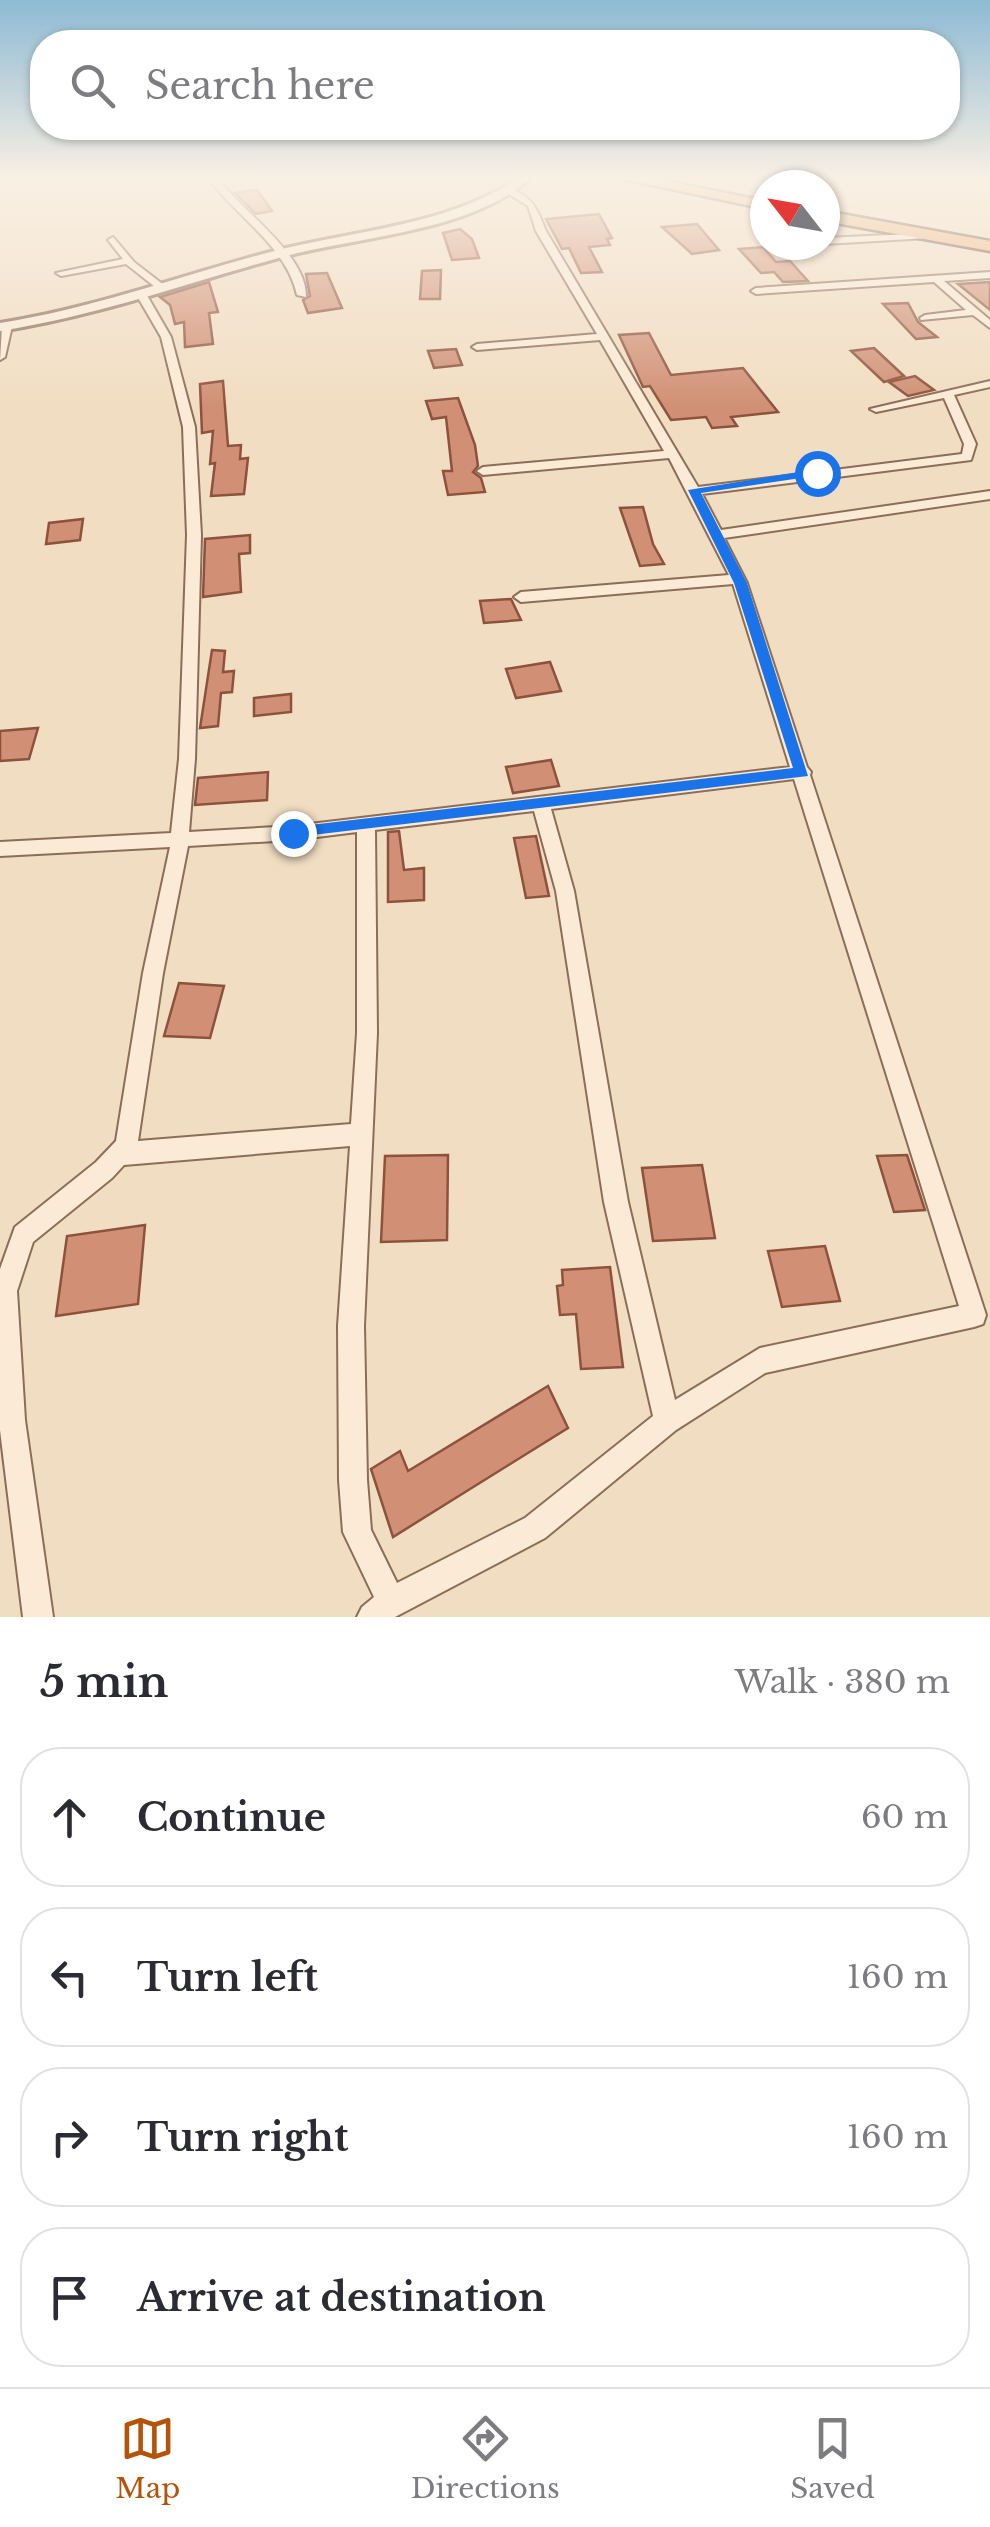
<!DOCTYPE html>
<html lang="en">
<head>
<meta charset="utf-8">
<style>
  body { margin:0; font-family:"Libre Baskerville",serif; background:#f7f7f7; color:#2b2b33 }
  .compass { position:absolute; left:750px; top:170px; width:90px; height:90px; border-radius:50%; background:#fff; box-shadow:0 2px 8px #0004; rotate:301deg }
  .stop { position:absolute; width:30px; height:30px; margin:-22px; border:8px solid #1a73e8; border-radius:50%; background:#fff }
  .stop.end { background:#1a73e8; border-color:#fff; box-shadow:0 2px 10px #0008 }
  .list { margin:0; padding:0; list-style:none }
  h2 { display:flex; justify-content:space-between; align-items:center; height:130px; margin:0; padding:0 40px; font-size:42px }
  h2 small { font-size:32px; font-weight:400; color:#7c7c81 }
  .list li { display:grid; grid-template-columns:65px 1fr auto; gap:30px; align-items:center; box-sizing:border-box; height:140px; margin:0 20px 20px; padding:0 20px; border:2px solid #e1e1e2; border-radius:40px }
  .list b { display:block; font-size:38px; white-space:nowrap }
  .list em { font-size:32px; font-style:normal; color:#7c7c81 }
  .icon { flex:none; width:55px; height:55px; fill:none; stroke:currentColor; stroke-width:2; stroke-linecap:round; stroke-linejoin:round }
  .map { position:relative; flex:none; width:990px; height:1617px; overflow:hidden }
  .search { position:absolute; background:#fff; box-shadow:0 2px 8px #0004; left:30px; right:30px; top:30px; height:110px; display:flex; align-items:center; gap:25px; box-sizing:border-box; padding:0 35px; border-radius:40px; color:#7c7c81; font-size:38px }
  .sheet { height:770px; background:#fff }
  nav { display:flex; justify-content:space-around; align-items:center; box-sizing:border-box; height:140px; border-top:2px solid #e1e1e2; background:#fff; font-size:28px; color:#7c7c81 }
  nav a { display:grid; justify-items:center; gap:5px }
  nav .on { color:#b45309 }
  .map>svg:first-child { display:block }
  .building { fill:#d19075; stroke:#8d523c; stroke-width:2.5 }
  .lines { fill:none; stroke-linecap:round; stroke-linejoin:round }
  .minor-casing { stroke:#8c6d58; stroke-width:4 }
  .tertiary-casing { stroke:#8c6d58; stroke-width:6 }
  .trunk-casing { stroke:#593c2c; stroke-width:5 }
  .minor { fill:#fbebd6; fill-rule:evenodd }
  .tertiary { fill:#fbebd6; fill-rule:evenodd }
  .trunk { fill:#eeae72; fill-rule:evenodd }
  .route { fill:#1a73e8 }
</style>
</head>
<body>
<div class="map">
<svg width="990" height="1617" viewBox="0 0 990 1617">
  <rect width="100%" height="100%" fill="#f1ddc2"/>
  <g class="building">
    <path d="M257,190L272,211L256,214L235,193Z"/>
    <path d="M599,214L612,238L607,239L610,245L589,247L602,272L581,273L569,248L562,249L546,219Z"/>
    <path d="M697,224L719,250L692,254L662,227Z"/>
    <path d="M460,229L472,239L479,258L452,260L443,233Z"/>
    <path d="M763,247L776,262L790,261L808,281L783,282L774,272L761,273L739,249Z"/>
    <path d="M441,270L440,299H420L422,271Z"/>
    <path d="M327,273L342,308L308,313L303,300L310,296L306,274Z"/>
    <path d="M209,282L218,312L209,313L213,344L185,347L184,322L175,324L170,305L160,297Z"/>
    <path d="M990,282V310L958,284Z"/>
    <path d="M908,303L918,322L937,337L916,339L883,304Z"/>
    <path d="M649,333L671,375L743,368L778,412L731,417L737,426L712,428L706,417L671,420L650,386L643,387L619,335Z"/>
    <path d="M874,348L904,376L884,382L851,351Z"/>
    <path d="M456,349L462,365L434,368L428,351Z"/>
    <path d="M915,376L934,390L908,396L889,382Z"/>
    <path d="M223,381L228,446L241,445L240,459L248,458L244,494L211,496L215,463L210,464L213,431L202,433L200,384Z"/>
    <path d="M458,398L475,445L478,466L473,472L481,478L485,492L448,495L443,471H452L446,417L432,419L426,401Z"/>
    <path d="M643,507L653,544L664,564L640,566L620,508Z"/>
    <path d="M83,519L80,540L46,544L49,523Z"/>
    <path d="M250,535V553L239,554L241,592L203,597L205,539Z"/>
    <path d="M511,599L521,620L484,623L480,601Z"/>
    <path d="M212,650L225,651L223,672L234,671L232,692L221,693L218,726L200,728Z"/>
    <path d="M550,662L561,691L516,698L506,669Z"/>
    <path d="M291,694V712L254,716V698Z"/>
    <path d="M38,728L29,759L0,761V731Z"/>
    <path d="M551,760L559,786L513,793L506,767Z"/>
    <path d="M268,772L267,800L195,805L198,778Z"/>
    <path d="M399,831L404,870L424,868V900L388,902V832Z"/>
    <path d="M536,836L549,896L526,898L514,838Z"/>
    <path d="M179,983L224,986L210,1038L164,1036Z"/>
    <path d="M448,1155L447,1240L381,1242L385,1156Z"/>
    <path d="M907,1155L925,1210L894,1212L877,1156Z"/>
    <path d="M702,1165L715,1238L653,1241L642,1168Z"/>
    <path d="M145,1225L138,1304L56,1316L67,1236Z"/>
    <path d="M825,1246L840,1301L782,1307L768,1251Z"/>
    <path d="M610,1267L623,1367L581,1369L576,1314L560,1315L557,1286L563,1285L562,1270Z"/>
    <path d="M548,1386L568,1428L393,1537L371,1469L400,1451L408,1471Z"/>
  </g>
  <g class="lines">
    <defs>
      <g id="minor">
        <path d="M209,179H218C243,212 307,255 306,297L297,295C286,246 238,218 209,179Z"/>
        <path d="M507,189C531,193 538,210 546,231L698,487L962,454L964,444L944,398L876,412L870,409L990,381V387L954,395L976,444L971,460L702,494L721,530L990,491V499L724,538L747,583L807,767L811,772L810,775L986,1315L983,1324L974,1327L765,1373L676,1430L545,1538L395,1617H357L362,1607L374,1597L343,1532L339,1480L338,1326L350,1146L124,1165L112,1178L33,1242L17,1291L25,1420L53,1617H23L0,1430V1269L15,1227L96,1162L116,1141L143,973L170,847L0,856V842L171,833L179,759L187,535L183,427L161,337L136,294L137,292H145L171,337L195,427L201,535L195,759L189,832L293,826L790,767L733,584L521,602L514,597L521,592L729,575L669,458L483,475L477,471L483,467L664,451L600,340L477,350L472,347L477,344L597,334L536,231L528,206L507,193ZM794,779L959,1306L760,1348L675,1400L628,1202L574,891L551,809ZM534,811L556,891L604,1202L653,1416L525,1518L397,1583L371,1530L367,1480L364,1326L377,1033L375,830ZM357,832V1033L351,1124L138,1141L163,973L188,846L293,840Z"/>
        <path d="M931,233L933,235L928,238L825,244V238Z"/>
        <path d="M113,237L134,262L165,286V290H159L126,264L61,276L56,273L123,259L108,240Z"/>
        <path d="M771,245H782L773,251L768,248Z"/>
        <path d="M990,272V278L944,281L990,320V328L973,315L921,320L920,318L925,315L966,310L934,282L756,294L751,291L756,288Z"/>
        <path d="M7,323L12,326L5,357L0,360L2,326Z"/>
      </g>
      <path id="tertiary" d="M517,179L528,180C470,232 356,237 282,257C188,283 97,316 0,331V323C97,308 187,273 282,249C360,230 448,225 517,179Z"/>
      <g id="trunk">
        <path d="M516,179H531L524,183Z"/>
        <path d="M624,179H656L765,201V209Z"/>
        <path d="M825,211L990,241V251L825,221Z"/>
      </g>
    </defs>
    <use href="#minor" class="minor-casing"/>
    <use href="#tertiary" class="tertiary-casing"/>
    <use href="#trunk" class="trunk-casing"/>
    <use href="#minor" class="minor"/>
    <use href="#tertiary" class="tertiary"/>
    <use href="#trunk" class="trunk"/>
  </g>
  <linearGradient id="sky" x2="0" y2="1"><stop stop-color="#8dbad4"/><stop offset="0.44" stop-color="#f9f0e4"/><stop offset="1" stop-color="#f9f0e4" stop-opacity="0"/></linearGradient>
  <rect width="990" height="406" fill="url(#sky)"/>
  <path class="route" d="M817,469L821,475L701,493L747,583L808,776L287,838V829L293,827L793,768L734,583L688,490Z"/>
</svg>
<svg class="compass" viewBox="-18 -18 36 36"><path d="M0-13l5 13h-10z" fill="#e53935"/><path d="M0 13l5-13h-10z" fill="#7c7c81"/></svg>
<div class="stop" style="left:817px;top:473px"></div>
<div class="stop end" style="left:293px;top:833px"></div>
<div class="search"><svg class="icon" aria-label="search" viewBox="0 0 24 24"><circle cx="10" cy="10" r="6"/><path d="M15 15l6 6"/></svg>Search here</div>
</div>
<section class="sheet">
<h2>5 min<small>Walk · 380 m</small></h2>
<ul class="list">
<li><svg class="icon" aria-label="ahead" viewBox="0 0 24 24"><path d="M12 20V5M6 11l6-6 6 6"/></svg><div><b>Continue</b></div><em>60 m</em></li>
<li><svg class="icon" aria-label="left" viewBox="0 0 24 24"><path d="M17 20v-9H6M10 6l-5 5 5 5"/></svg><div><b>Turn left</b></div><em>160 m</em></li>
<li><svg class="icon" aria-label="right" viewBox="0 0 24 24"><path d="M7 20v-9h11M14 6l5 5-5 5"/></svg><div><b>Turn right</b></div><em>160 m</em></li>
<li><svg class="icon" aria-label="arrive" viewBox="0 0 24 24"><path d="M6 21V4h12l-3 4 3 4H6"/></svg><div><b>Arrive at destination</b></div></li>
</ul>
</section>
<nav>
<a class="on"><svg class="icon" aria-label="map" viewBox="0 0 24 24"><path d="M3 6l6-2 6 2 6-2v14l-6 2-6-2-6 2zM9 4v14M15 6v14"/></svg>Map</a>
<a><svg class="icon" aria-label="directions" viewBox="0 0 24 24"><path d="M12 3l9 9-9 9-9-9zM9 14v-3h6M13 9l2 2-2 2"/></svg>Directions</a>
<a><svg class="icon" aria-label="saved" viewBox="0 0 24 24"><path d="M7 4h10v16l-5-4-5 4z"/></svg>Saved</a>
</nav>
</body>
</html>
